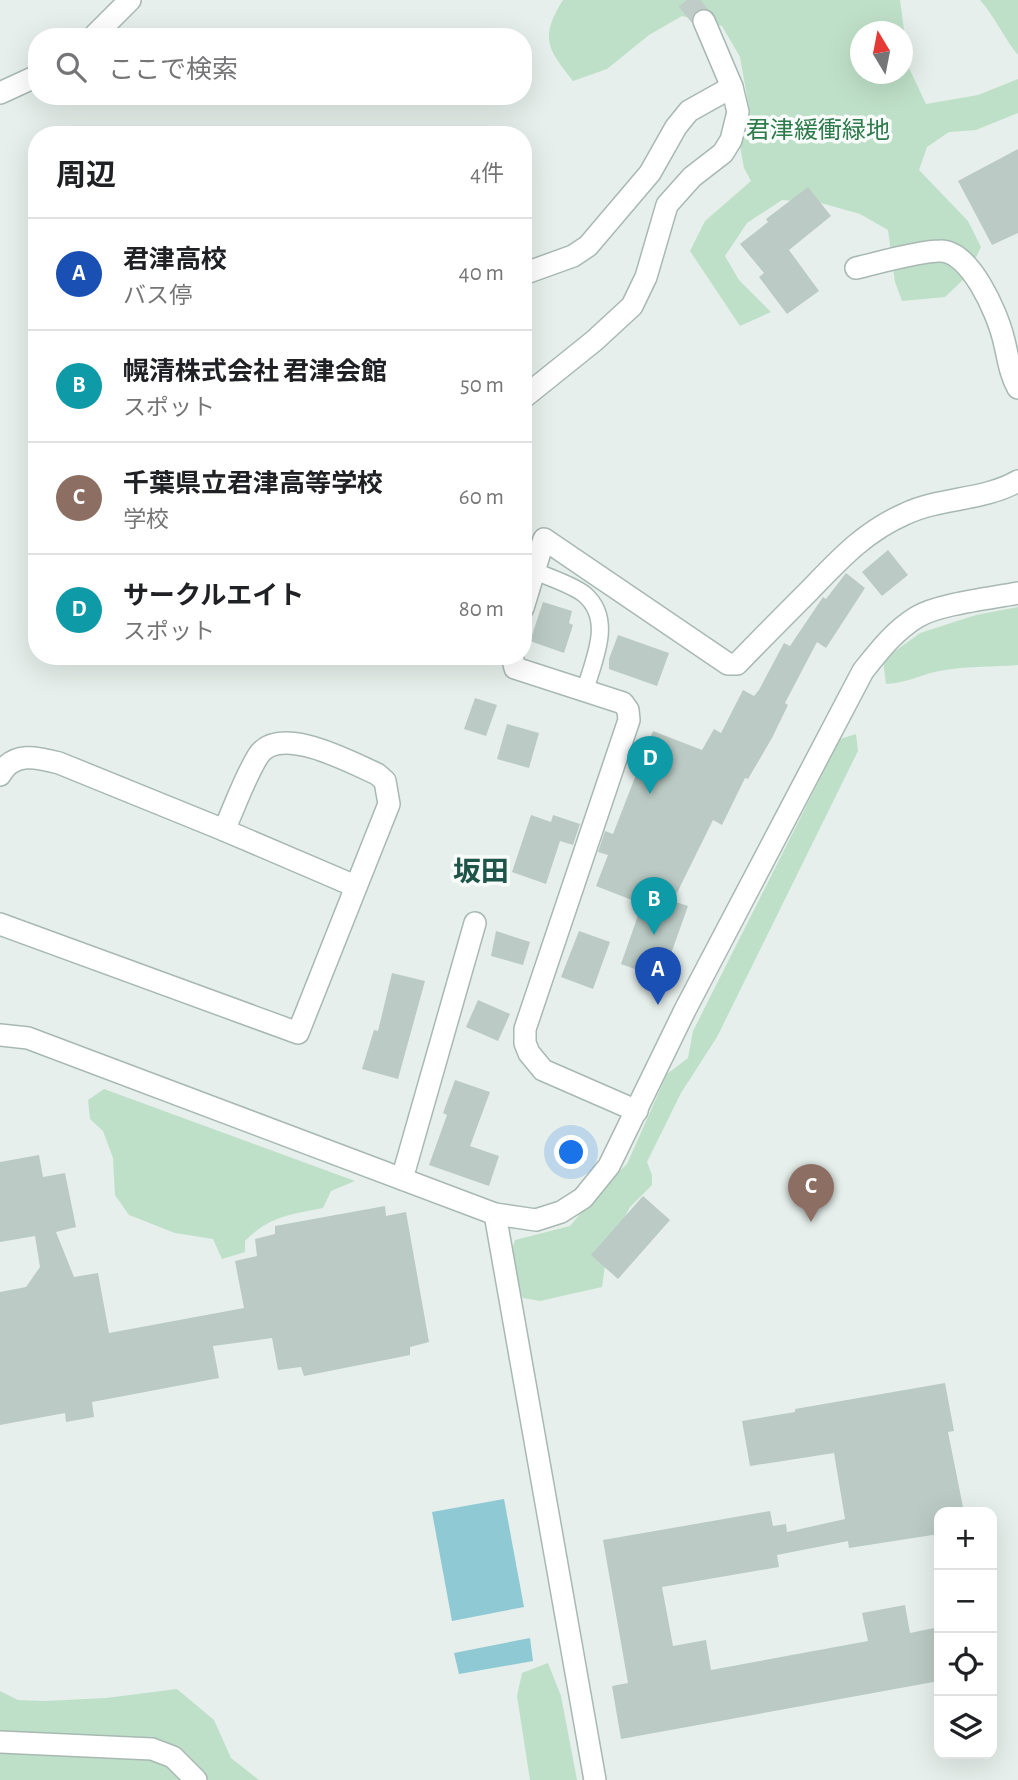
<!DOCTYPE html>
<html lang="ja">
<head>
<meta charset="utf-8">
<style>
  body { margin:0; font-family:"Alegreya Sans","Noto Sans JP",sans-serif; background:#f2f2f2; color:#202124 }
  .controls { position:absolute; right:21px; bottom:21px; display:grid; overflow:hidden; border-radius:14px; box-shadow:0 7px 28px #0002 }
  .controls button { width:63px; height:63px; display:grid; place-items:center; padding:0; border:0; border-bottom:2px solid #e0e0e0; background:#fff; color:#202124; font:35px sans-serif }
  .compass { position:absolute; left:850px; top:21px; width:63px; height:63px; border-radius:50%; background:#fff; box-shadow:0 7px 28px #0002; rotate:350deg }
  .you { position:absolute; left:572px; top:1153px; width:24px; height:24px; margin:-18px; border:5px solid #fff; border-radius:50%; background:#1a73e8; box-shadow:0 0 0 10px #1a73e833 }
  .badge { display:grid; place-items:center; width:46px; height:46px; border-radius:50%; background:#b45309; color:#fff; font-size:23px; font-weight:700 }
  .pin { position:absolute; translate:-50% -58px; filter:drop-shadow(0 2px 4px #0008) }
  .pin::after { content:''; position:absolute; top:37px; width:24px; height:21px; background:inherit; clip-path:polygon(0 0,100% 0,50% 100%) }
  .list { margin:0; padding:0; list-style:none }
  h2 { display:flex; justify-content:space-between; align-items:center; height:91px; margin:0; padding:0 28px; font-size:30px }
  h2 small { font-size:23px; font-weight:400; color:#757577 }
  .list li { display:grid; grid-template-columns:46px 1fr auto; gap:21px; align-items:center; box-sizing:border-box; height:112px; padding:0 28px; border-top:2px solid #e0e0e0 }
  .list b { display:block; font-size:26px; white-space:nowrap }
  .list p { margin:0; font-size:23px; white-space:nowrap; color:#757577 }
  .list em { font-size:23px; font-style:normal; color:#757577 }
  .icon { flex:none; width:38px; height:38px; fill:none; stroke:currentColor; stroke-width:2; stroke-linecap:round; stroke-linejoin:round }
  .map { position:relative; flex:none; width:1018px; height:1780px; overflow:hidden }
  .search { position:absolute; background:#fff; box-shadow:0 7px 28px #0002; left:28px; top:28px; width:504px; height:77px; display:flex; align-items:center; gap:18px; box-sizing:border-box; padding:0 24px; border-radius:28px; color:#757577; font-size:26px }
  .panel { position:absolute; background:#fff; box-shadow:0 7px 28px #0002; left:28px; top:126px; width:504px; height:539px; border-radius:28px }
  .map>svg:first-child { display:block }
  .green { fill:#bfe0c8; fill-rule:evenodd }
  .water { fill:#8ec9d4 }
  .building { fill:#bbcac4 }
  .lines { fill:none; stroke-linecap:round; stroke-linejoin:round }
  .minor-tunnel { stroke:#bfccc8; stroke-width:21; stroke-dasharray:21 10; stroke-linecap:butt }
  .service-casing { stroke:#a8b8b2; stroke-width:19 }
  .minor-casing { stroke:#a8b8b2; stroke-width:24 }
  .service { stroke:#fff; stroke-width:16 }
  .minor { stroke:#fff; stroke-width:21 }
  .labels { text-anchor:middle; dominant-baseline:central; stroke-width:7; stroke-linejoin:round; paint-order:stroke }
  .park-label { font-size:24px; fill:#2d7a4b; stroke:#f7fbf9 }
  .quarter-label { font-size:28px; font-weight:bold; fill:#1f5548; stroke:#f7fbf9 }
</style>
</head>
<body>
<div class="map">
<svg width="1018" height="1780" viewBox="0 0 1018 1780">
  <rect width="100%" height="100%" fill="#e6efeb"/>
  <g class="green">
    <path d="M563,0H900L909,68L926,104L978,95L1018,79V113L976,130L949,132L927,147L919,170L968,221L981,247L967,276L945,297L902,301L895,282L888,230L860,214L821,203L782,200L747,223L725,256L739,280L771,312L740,326L690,251L705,221L751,181L744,168L739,141L749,108L740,57L722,26L682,16L649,35L607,69L573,81C548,49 539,38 563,0ZM860,32H902V74H860Z"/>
    <path d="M980,0H1018V55C1004,38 995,17 980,0Z"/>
    <path d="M1018,607V665C994,667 969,666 945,670C923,673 909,683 886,684L883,660L920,633L976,615Z"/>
    <path d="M856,734L858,751L717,1037L681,1093L647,1162L652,1175V1185L630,1207L607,1251L602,1287L540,1301L523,1298C509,1277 507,1264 515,1240L570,1226L600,1190L627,1164L667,1074L688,1058L693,1031L840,739Z"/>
    <path d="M104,1089L355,1181L331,1191L323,1208C289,1215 270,1216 245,1241V1252L222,1259L213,1239L175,1233L129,1215L115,1195L113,1158L103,1131L90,1119L88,1100Z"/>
    <path d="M548,1663L561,1696L577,1780H530L517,1696L522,1673Z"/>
    <path d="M177,1689L214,1720L231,1758L259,1780H0V1691L18,1700L44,1701L106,1698Z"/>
  </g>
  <g class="water">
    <path d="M504,1499L524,1607L452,1621L432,1512Z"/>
    <path d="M530,1638L533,1661L459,1674L454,1653Z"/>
  </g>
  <g class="building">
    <path d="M1018,149V233L992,245L958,181Z"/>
    <path d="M808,187L831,216L789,250L819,291L787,314L759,277L764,273L740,244L768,222L766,219Z"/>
    <path d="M888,550L908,575L882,596L862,572Z"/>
    <path d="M846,573L865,588L826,648L817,642L785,703L788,705L772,738L748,779L745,778L722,825L713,820L673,901L688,906L662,979L621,964L642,904L596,886L608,855L598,852L605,831L613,834L653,731L702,750L714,729L721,733L743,690L754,696L759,690L784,643L790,646L823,597L826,599Z"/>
    <path d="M543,602L572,611L569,623L573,625L564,653L530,641Z"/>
    <path d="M618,635L669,653L657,686L609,669V659Z"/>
    <path d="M475,698L497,705L486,736L464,729Z"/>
    <path d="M507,724L539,733L529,768L497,759Z"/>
    <path d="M531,815L551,822L553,815L580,824L573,845L560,841L546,884L512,872Z"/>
    <path d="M496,931L530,942L523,965L491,956Z"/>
    <path d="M579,931L610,942L593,989L561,977Z"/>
    <path d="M392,973L425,981L398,1079L362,1069L374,1030L378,1031Z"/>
    <path d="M478,1000L510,1014L498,1041L466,1027Z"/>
    <path d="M455,1080L490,1092L470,1146L499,1156L489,1186L429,1165L447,1115L443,1113Z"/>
    <path d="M39,1155L43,1177L65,1173L76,1227L56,1232L74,1277L98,1273L109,1333L244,1308L235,1261L257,1256L255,1239L275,1234V1226L385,1206L386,1216L406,1212L429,1342L410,1347V1355L304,1376L301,1367L278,1370L272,1338L213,1346L219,1378L92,1402L94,1417L66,1422L65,1413L0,1425V1292L26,1287L40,1267L35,1236L0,1242V1162Z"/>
    <path d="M643,1196L670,1220L618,1279L591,1255Z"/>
    <path d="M945,1383L954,1431L948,1432L964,1512H939V1534L849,1548L848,1541L777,1555L779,1567L662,1587L673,1646L706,1640L711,1670L868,1641L862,1613L905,1605L910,1633L939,1627V1681L621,1739L612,1686L628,1683L603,1540L770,1511L773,1526L786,1524L787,1532L845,1519L834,1453L750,1466L742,1421L795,1412V1409Z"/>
  </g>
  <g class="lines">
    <path class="minor-tunnel" d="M687,0L704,21"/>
    <defs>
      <path id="service" d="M535,571C550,578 571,584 584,594C614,619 594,659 585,690"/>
      <g id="minor">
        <path d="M93,37L130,0"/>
        <path d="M0,93L37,76"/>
        <path d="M856,268C878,263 918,251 940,251C970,250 997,313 1003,337C1008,355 1009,372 1018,388"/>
        <path d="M523,274L573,256L588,246L650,173L676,127L689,111L732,87"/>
        <path d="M523,398L594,341L632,306L646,277L667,205L692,177L723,153L731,140L738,112L732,87L704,21"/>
        <path d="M523,608L544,539L728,664H737C761,639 785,615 809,591C839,560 864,532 905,514C941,497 983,501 1018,481"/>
        <path d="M512,656L515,668L623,703L628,710L629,720L525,1029V1043L529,1053L543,1070L637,1111"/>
        <path d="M0,775C13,751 37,757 59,763L224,830C235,806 244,779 258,756C279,723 350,762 377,774L385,781L389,804L298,1033L0,924"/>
        <path d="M224,830L355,886"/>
        <path d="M0,1035L28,1038L495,1214L536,1220L561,1212L583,1198L609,1166L685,1010L863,671C879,651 894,631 917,617C938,604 992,598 1018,593"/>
        <path d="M402,1179L475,923"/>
        <path d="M495,1214L595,1780"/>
        <path d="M0,1742L152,1749L173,1757L196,1780"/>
      </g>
    </defs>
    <use href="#service" class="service-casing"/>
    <use href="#minor" class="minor-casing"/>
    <use href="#service" class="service"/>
    <use href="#minor" class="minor"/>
  </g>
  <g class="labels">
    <g class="park-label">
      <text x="818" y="131">君津緩衝緑地</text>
    </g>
    <g class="quarter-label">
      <text x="481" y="873">坂田</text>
    </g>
  </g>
</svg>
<div class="controls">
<button>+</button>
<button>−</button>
<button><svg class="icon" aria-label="locate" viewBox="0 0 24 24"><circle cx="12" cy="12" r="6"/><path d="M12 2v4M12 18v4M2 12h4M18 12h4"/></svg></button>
<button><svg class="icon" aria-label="layers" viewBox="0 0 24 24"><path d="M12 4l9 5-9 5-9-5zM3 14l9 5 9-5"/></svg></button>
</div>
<svg class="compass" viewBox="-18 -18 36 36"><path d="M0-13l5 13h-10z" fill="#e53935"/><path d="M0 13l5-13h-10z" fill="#757577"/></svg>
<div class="you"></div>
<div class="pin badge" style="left:658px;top:1005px;background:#1a4fb4">A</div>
<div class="pin badge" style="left:654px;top:935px;background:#0f9aa8">B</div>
<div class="pin badge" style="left:811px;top:1222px;background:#8d6e63">C</div>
<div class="pin badge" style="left:650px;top:794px;background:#0f9aa8">D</div>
<div class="search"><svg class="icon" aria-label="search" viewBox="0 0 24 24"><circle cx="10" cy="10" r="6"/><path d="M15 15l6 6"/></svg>ここで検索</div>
<section class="panel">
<h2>周辺<small>4件</small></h2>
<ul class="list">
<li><span class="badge" style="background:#1a4fb4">A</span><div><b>君津高校</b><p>バス停</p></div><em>40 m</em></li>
<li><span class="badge" style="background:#0f9aa8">B</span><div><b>幌清株式会社 君津会館</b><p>スポット</p></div><em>50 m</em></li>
<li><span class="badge" style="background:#8d6e63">C</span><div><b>千葉県立君津高等学校</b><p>学校</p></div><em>60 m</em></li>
<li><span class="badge" style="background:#0f9aa8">D</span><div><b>サークルエイト</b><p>スポット</p></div><em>80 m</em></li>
</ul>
</section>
</div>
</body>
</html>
